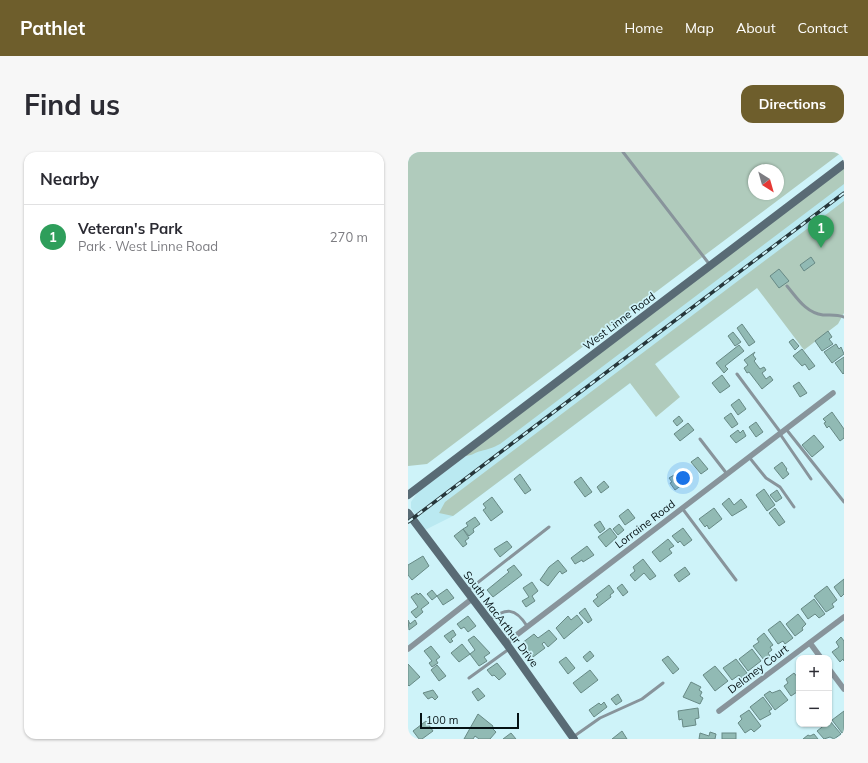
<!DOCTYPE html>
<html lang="en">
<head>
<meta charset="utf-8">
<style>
  body { margin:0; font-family:Mulish,sans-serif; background:#f7f7f7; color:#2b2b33 }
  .controls { position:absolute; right:12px; bottom:12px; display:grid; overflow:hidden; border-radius:8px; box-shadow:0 1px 3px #0004 }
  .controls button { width:36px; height:36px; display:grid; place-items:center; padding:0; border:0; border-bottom:1px solid #e1e1e2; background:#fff; color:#2b2b33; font:20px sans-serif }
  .compass { position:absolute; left:340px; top:12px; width:36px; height:36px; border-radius:50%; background:#fff; box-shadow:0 1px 3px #0004; rotate:143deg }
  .scale { position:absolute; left:12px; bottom:10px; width:99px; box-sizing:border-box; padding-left:4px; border:2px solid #051114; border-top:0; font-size:11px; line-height:14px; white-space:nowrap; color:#051114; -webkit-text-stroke:3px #cef3f9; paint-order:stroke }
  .you { position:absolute; left:275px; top:326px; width:14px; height:14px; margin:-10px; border:3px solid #fff; border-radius:50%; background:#1a73e8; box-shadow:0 0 0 6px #1a73e833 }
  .badge { display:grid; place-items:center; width:26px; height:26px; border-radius:50%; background:#6e5e2c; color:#fff; font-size:13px; font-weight:700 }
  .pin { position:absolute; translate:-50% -33px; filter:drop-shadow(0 1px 2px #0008) }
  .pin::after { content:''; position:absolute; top:21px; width:14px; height:12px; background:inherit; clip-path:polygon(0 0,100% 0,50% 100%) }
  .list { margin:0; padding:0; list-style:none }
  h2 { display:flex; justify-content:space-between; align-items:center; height:52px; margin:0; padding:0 16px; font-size:17px }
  h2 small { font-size:13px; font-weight:400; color:#7c7c81 }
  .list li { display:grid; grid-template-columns:26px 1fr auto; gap:12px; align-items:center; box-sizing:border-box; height:64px; padding:0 16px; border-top:1px solid #e1e1e2 }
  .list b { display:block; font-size:15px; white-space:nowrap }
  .list p { margin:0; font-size:13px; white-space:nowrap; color:#7c7c81 }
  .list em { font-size:13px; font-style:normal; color:#7c7c81 }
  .map { position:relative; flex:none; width:436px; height:587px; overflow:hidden; border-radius:12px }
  header { display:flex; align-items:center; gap:24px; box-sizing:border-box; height:56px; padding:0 20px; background:#6e5e2c; color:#fff }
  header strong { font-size:19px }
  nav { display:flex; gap:22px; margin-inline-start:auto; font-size:14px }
  .intro { display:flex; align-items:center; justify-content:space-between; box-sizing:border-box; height:96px; padding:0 24px }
  h1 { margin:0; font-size:28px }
  .button { padding:10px 18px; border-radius:12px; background:#6e5e2c; color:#fff; font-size:14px; font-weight:700 }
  main { display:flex; gap:24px; padding:0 24px }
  aside { flex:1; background:#fff; border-radius:12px; box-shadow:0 1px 3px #0004 }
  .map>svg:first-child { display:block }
  .built { fill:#bae9f1 }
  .green { fill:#b0cbbc; fill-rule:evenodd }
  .building { fill:#91bab4; stroke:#678985 }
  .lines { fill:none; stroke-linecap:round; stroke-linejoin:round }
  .lane { stroke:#88949b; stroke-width:3 }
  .street { stroke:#88949b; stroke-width:5.5 }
  .secondary { stroke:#596b75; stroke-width:8 }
  .rail-casing { stroke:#26363a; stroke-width:3.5 }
  .rail { stroke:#cef3f9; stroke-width:2; stroke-dasharray:6; stroke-linecap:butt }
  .labels { text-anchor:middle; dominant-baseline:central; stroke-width:3.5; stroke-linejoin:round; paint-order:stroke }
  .street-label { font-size:11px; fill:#051114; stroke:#cef3f9 }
</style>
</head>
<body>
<header>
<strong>Pathlet</strong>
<nav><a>Home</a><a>Map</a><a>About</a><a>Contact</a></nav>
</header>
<div class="intro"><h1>Find us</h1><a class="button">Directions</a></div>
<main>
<aside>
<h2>Nearby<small></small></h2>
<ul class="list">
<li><span class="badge" style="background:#2e9e5b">1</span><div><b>Veteran's Park</b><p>Park · West Linne Road</p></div><em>270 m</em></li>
</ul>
</aside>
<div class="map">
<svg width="436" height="587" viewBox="0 0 436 587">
  <rect width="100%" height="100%" fill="#cef3f9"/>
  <path class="built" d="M436,16V61L349,136L45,364L17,378L3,356V350L9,341Z"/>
  <g class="green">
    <path d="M0,0H434L19,312L0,314ZM346,18H370V42H346Z"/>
    <path d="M436,16V32L399,60L92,292C85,296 80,297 73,299C67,300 64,304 57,304Z"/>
    <path d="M436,49V161L430,172L396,198L349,136L247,212L272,245L248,265L222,231L45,364L31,361L37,350Z"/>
  </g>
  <g class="building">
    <path d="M403,105L407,111L396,119L392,113Z"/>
    <path d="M371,117L381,129L371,136L362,124Z"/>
    <path d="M334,172L347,190L341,194L329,176Z"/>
    <path d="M420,179L424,185L421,187L425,192L414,199L407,189Z"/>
    <path d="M325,180L333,190L327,194L320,184Z"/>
    <path d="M385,187L391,194L387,198L381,190Z"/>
    <path d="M428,192L431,197L433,195L436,202L424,211L416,200Z"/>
    <path d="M331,193L336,199L317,214L320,217L316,221L308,211Z"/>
    <path d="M394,197L407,214L401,218L397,212L394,214L385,204Z"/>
    <path d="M347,200L345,203L348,207L346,209L352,217L356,215L358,218L354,221L358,227L362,224L365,228L354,237L341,220L339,221L336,216L340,213L336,208Z"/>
    <path d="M436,205V221L435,222L427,211Z"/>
    <path d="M314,223L322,234L312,241L304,231Z"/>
    <path d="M391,230L399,241L392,245L385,234Z"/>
    <path d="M331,247L338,257L330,263L323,253Z"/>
    <path d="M424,260L436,277V286L432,289L421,274L419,276L416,271L418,270L415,267Z"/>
    <path d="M323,261L330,272L324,276L316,266Z"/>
    <path d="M271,264L275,269L269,274L265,269Z"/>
    <path d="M348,270L355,280L348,285L341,275Z"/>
    <path d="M280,271L286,278L272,289L266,282Z"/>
    <path d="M330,278L332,281L335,278L338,284L328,291L322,284Z"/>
    <path d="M406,283L416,295L404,305L394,293Z"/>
    <path d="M290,305L300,317L293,322L283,310Z"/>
    <path d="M374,310L379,317L378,318L381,322L375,327L366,316Z"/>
    <path d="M112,322L123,338L117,342L106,327Z"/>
    <path d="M266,323L274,333L267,338L262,331L264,330L261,326Z"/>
    <path d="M173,325L184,340L177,345L166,330Z"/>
    <path d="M196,329L201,335L193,341L189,335Z"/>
    <path d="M356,337L367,353L359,359L348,343Z"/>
    <path d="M369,338L374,346L368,350L362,343Z"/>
    <path d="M84,345L95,360L83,369L75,358L78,356L75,352Z"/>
    <path d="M321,346L326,353L333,347L339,355L324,364L314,352Z"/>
    <path d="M306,356L314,367L301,377L299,373L297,375L291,367Z"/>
    <path d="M367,356L377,370L371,374L361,361Z"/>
    <path d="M220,357L227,366L217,373L211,364Z"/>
    <path d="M67,365L72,372L65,377L66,380L61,384L55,377L60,374L58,371Z"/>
    <path d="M192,369L197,377L192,381L186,373Z"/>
    <path d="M211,372L216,378L210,383L205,377Z"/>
    <path d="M202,376L209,385L198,395L190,385Z"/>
    <path d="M275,376L284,388L276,394L272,389L270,391L264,384Z"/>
    <path d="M55,377L61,386L57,389L59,392L55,395L46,384Z"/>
    <path d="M260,387L266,394L261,397L264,401L252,410L244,400Z"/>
    <path d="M99,389L104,395L92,405L86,397Z"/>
    <path d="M179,394L186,403L175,410L174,408L167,412L163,406Z"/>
    <path d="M15,404L21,414L4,428L0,423V413Z"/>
    <path d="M235,407L248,424L242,428L236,421L227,429L222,423L227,419L225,415Z"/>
    <path d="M150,408L159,419L154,422L152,419L150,421L140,434L132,428L141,415Z"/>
    <path d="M106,413L114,423L85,445L79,438L101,420L99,418Z"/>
    <path d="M277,415L282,422L271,430L266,423Z"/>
    <path d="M436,427V442L433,445L426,435Z"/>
    <path d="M124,430L130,439L124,444L127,449L118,455L114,449L121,445L115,436Z"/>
    <path d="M214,432L220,440L215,444L209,436Z"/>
    <path d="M201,433L206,440L202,443L203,445L190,455L185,449L190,445L188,443Z"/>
    <path d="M419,434L429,448L424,452L426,455L418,460L406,444Z"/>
    <path d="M39,437L46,446L35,453L29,444Z"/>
    <path d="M24,438L29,444L24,448L19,442Z"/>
    <path d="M9,441L10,443L12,441L21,451L13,457L15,460L8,466L3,460L10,455L3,445Z"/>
    <path d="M406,447L417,462L411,466L407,462L400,467L393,457Z"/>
    <path d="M177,456L184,468L180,471L171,461Z"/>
    <path d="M390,462L398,472L394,476L395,478L387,484L378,472Z"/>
    <path d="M169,463L175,471L156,487L148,476L160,464L163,468Z"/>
    <path d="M60,464L68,474L60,480L56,475L53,477L49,472Z"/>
    <path d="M0,468L2,472L7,468L9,472L1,478Z"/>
    <path d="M372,469L385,486L377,492L375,489L370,492L360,478Z"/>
    <path d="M45,478L48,483L43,487L45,489L42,491L36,484Z"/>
    <path d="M141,478L149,487L140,495L136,490L134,492L137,496L125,505L114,491L126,482L130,486Z"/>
    <path d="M356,481L365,493L362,495L364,498L360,501L362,504L356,508L345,494L351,490L349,487Z"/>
    <path d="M66,484L82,501L76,505L79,509L71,514L62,502L67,498L60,488Z"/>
    <path d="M433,485L436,489V509L435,507L432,510L424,500L431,495L428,490Z"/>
    <path d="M54,492L62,502L51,510L43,501Z"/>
    <path d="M23,494L32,505L28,508L30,511L24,515L21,511L24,509L16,499Z"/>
    <path d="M344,497L353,509L340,519L331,507Z"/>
    <path d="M182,499L186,504L179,510L175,505Z"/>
    <path d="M260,504L271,517L265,522L254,508Z"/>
    <path d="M158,505L167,516L160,522L151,510Z"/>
    <path d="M328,507L339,521L333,526L331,523L324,528L315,516Z"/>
    <path d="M89,511L98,522L91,528L86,523L84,524L79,518Z"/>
    <path d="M0,512L12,525L1,534L0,533Z"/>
    <path d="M29,513L38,524L31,529L23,518Z"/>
    <path d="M307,514L320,529L307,539L295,523Z"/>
    <path d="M182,518L190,528L173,541L165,531Z"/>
    <path d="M386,521L391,527V542L389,540L383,544L376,534L380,531L378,527Z"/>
    <path d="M283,530L293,535L291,538L294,540L292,544L295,546L292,552L275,545Z"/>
    <path d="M70,536L77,544L70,549L64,540Z"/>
    <path d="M25,538L30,545L27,548L24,545L20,547L15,541Z"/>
    <path d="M372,538L380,548L367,558L356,543L362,539L364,541Z"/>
    <path d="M210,542L214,549L208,553L203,547Z"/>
    <path d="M355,545L364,557L361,559L363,562L352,568L342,555Z"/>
    <path d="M196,550L199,555L186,565L181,558L191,551L193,553Z"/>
    <path d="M290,556L291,566L287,567L288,573L275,575L274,567L271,568L270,559Z"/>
    <path d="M341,558L353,574L346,580L343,577L337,581L330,571L334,567L332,564Z"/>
    <path d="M436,559V580L434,581L424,568Z"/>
    <path d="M70,562L85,574L84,576L88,580L82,587H71L67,584L65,587H56Z"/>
    <path d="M18,569L25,579L14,587H11L5,579Z"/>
    <path d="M422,569L433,582L426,587L422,585L416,587L409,579L418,572H421Z"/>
    <path d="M214,579L219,587H204Z"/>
    <path d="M302,580L308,582L307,587H291L292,581L301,584Z"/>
    <path d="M103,581L108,587H95Z"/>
    <rect x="314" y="581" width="14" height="6"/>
    <path d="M406,582L410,587H395L400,583L402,584Z"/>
  </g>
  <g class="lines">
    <g class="lane">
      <path d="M215,0L302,113"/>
      <path d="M379,134C389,146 398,161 415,163C422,163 429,162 436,165"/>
      <path d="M329,222L373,281"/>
      <path d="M378,277L436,350"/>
      <path d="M372,282L403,327"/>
      <path d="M292,287L319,322"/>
      <path d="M341,305L358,326L372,335L386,355"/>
      <path d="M274,356L328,428"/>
      <path d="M59,439L141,375"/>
      <path d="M81,468C98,456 107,455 119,474"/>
      <path d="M61,526L101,497"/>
      <path d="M165,585L192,566L234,547L255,531"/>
    </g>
    <g class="street">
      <path d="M98,491L425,241"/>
      <path d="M402,491L413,506"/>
      <path d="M0,497L65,446"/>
      <path d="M421,517L436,537"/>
      <path d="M311,559L436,465"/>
    </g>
    <g class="secondary">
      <path d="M0,343L436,12"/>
      <path d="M0,361L98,491L166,587"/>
    </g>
    <defs>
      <path id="rail" d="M0,370L436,41"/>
    </defs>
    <use href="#rail" class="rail-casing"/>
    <use href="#rail" class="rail"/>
  </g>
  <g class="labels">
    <g class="street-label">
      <text transform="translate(211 169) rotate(-37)">West Linne Road</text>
      <text transform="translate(237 372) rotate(-37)">Lorraine Road</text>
      <text transform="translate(93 467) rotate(53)">South MacArthur Drive</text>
      <text transform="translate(350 517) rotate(-37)">Delaney Court</text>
    </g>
  </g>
</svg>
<div class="controls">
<button>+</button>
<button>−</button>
</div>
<svg class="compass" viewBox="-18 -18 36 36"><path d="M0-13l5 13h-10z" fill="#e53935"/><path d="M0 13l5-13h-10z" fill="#7c7c81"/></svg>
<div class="scale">100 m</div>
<div class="you"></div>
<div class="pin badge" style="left:413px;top:96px;background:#2e9e5b">1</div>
</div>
</main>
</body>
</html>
